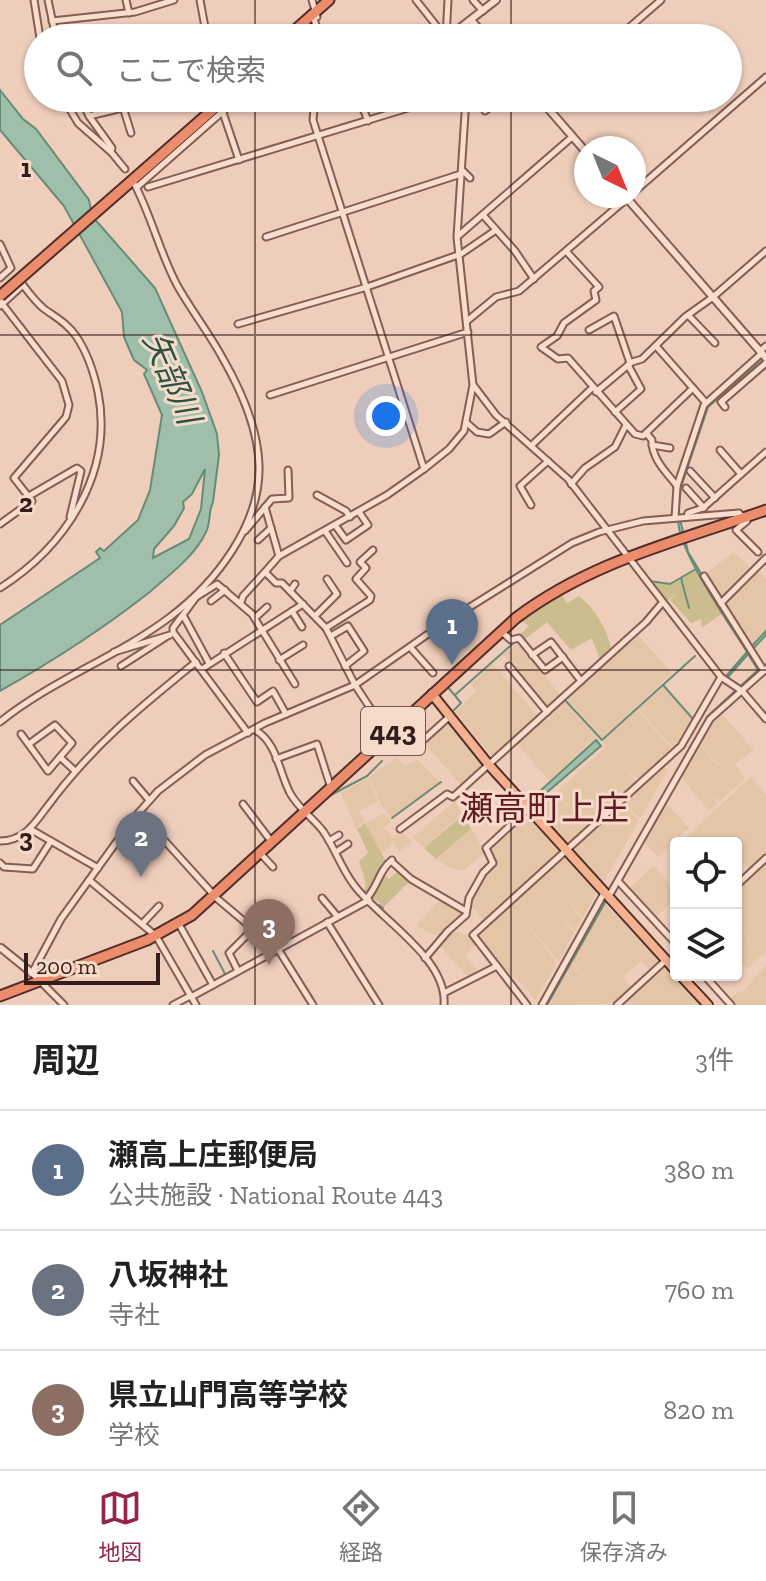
<!DOCTYPE html>
<html lang="ja">
<head>
<meta charset="utf-8">
<style>
  body { margin:0; font-family:"Zilla Slab","Noto Sans JP",serif; background:#f2f2f2; color:#222 }
  .controls { position:absolute; right:24px; bottom:24px; display:grid; overflow:hidden; border-radius:8px; box-shadow:0 2px 6px #0004 }
  .controls button { width:72px; height:72px; display:grid; place-items:center; padding:0; border:0; border-bottom:2px solid #e0e0e0; background:#fff; color:#222; font:40px sans-serif }
  .compass { position:absolute; left:574px; top:136px; width:72px; height:72px; border-radius:50%; background:#fff; box-shadow:0 2px 6px #0004; rotate:137deg }
  .scale { position:absolute; left:24px; bottom:20px; width:136px; box-sizing:border-box; padding-left:8px; border:4px solid #341d1a; border-top:0; font-size:22px; line-height:28px; white-space:nowrap; color:#341d1a; -webkit-text-stroke:6px #f6daca; paint-order:stroke }
  .you { position:absolute; left:386px; top:416px; width:28px; height:28px; margin:-20px; border:6px solid #fff; border-radius:50%; background:#1a73e8; box-shadow:0 0 0 12px #1a73e833 }
  .badge { display:grid; place-items:center; width:52px; height:52px; border-radius:50%; background:#95234d; color:#fff; font-size:26px; font-weight:700 }
  .pin { position:absolute; translate:-50% -66px; filter:drop-shadow(0 2px 4px #0008) }
  .pin::after { content:''; position:absolute; top:42px; width:28px; height:24px; background:inherit; clip-path:polygon(0 0,100% 0,50% 100%) }
  .list { margin:0; padding:0; list-style:none }
  h2 { display:flex; justify-content:space-between; align-items:center; height:104px; margin:0; padding:0 32px; font-size:34px }
  h2 small { font-size:26px; font-weight:400; color:#767676 }
  .list li { display:grid; grid-template-columns:52px 1fr auto; gap:24px; align-items:center; box-sizing:border-box; height:120px; padding:0 32px; border-top:2px solid #e0e0e0 }
  .list b { display:block; font-size:30px; white-space:nowrap }
  .list p { margin:0; font-size:26px; white-space:nowrap; color:#767676 }
  .list em { font-size:26px; font-style:normal; color:#767676 }
  .icon { flex:none; width:44px; height:44px; fill:none; stroke:currentColor; stroke-width:2; stroke-linecap:round; stroke-linejoin:round }
  .map { position:relative; flex:none; width:766px; height:1005px; overflow:hidden }
  .search { position:absolute; background:#fff; box-shadow:0 2px 6px #0004; left:24px; right:24px; top:24px; height:88px; display:flex; align-items:center; gap:20px; box-sizing:border-box; padding:0 28px; border-radius:44px; color:#767676; font-size:30px }
  .sheet { height:464px; background:#fff }
  nav { display:flex; justify-content:space-around; align-items:center; box-sizing:border-box; height:112px; border-top:2px solid #e0e0e0; background:#fff; font-size:22px; color:#767676 }
  nav a { display:grid; justify-items:center; gap:4px }
  nav .on { color:#95234d }
  .map>svg:first-child { display:block }
  .farmland { fill:#e4c5a8 }
  .green { fill:#ccbd8f }
  .water { fill:#9fbfaa; stroke:#678c76; stroke-width:2; fill-rule:evenodd }
  .lines { fill:none; stroke-linecap:round; stroke-linejoin:round }
  .stream { stroke:#678c76; stroke-width:2 }
  .minor-casing { stroke:#855d55; stroke-width:9 }
  .tertiary-casing { stroke:#855d55; stroke-width:10 }
  .primary-casing { stroke:#522e2a; stroke-width:12 }
  .trunk-casing { stroke:#522e2a; stroke-width:13 }
  .minor { stroke:#f9ddcd; stroke-width:5 }
  .tertiary { stroke:#f9ddcd; stroke-width:6 }
  .primary { stroke:#f4b190; stroke-width:8 }
  .trunk { stroke:#eb8c6c; stroke-width:9 }
  .trunk-bridge-casing { stroke:#522e2a; stroke-width:13; stroke-linecap:butt }
  .trunk-bridge { stroke:#eb8c6c; stroke-width:9 }
  .grid { fill:none; stroke:#341d1a; stroke-width:2; stroke-opacity:0.55 }
  .labels { text-anchor:middle; dominant-baseline:central; stroke-width:6; stroke-linejoin:round; paint-order:stroke }
  .shield { fill:#f6daca; stroke:#6e564f; stroke-width:2 }
  .shield-label { font-size:28px; font-weight:bold; fill:#341d1a }
  .water-label { font-size:32px; font-style:italic; fill:#295442; stroke:#f6daca }
  .quarter-label { font-size:34px; fill:#611923; stroke:#f6daca }
  .grid-label { font-size:26px; text-anchor:middle; font-weight:bold; fill:#341d1a; stroke:#f6daca; stroke-width:6; stroke-linejoin:round; paint-order:stroke }
</style>
</head>
<body>
<div class="map">
<svg width="766" height="1005" viewBox="0 0 766 1005">
  <rect width="100%" height="100%" fill="#eecdbb"/>
  <g class="farmland">
    <path d="M734,552L751,569L721,600L705,574Z"/>
    <path d="M757,569L766,579V629L750,646L723,604Z"/>
    <path d="M636,633L672,673L623,719L620,718L622,720L602,738L566,698Z"/>
    <path d="M518,642L560,695L549,707H546L503,655Z"/>
    <path d="M493,664L538,717L492,756L455,712L476,691L471,684Z"/>
    <path d="M663,687L693,721L679,745L674,749L638,709Z"/>
    <path d="M563,700L596,737L549,780L516,743L546,716L551,720L548,715Z"/>
    <path d="M637,710L673,750L640,780L628,771L637,783L568,846L536,811L606,747L603,741Z"/>
    <path d="M720,712L754,750L735,764L745,778L719,802L710,794L717,803L709,811L680,776L699,744L717,765L721,762L717,763L699,743L712,719Z"/>
    <path d="M447,721L485,766L464,785H461L424,743Z"/>
    <path d="M397,757L405,767L417,759L440,782L392,818L382,806L369,777Z"/>
    <path d="M662,766L668,770L640,819L623,802Z"/>
    <path d="M751,777L766,794V855L750,870L736,857V843H679Z"/>
    <path d="M368,778L378,801L359,811L364,822L356,828L341,793Z"/>
    <path d="M455,801L462,814L424,847L412,838Z"/>
    <path d="M622,802L639,821L604,881L601,882L570,848L603,819L606,820L605,817Z"/>
    <path d="M666,803L689,828L658,857L643,841Z"/>
    <path d="M384,813L391,822L384,827L393,838L401,832L412,842L400,852L393,843L382,853L365,823Z"/>
    <path d="M527,814L561,851L485,921L469,904L484,876L495,862L491,847Z"/>
    <path d="M471,829L485,852L463,871L448,867L437,859Z"/>
    <path d="M563,855L597,892L583,917L565,898L582,919L575,931L547,899L574,932L559,962L518,913L557,963L532,1005L535,1000L525,986L510,974L521,963L507,975L476,936L533,883L536,885L535,881Z"/>
    <path d="M766,861V937L740,909L766,938V952L747,969L736,956V926L758,948L736,924V888Z"/>
    <path d="M654,866L676,891V899L656,917L629,888Z"/>
    <path d="M441,899L464,912L439,936L416,926Z"/>
    <path d="M606,905L660,961L649,969L641,961L623,977L616,969L631,987L613,1004L549,1005L566,974L574,982L566,972L572,963L593,985L572,961L598,913Z"/>
    <path d="M452,931L470,936L477,943L465,955L478,972L469,978L440,946Z"/>
    <path d="M664,966L700,1005H621L630,997Z"/>
    <path d="M766,966V1005H733L730,999L740,990L742,992Z"/>
  </g>
  <g class="green">
    <path d="M697,569L723,613L703,627L701,624L702,619L691,623L670,600L677,593L664,603L649,582L670,585L680,579L689,602L682,578Z"/>
    <path d="M560,592L567,603L579,596C596,610 606,627 611,648L600,660L592,638L571,650L547,622L524,640L520,635L529,626L521,620Z"/>
    <path d="M463,815L471,829L436,859L424,848Z"/>
    <path d="M365,823L387,863L380,870L368,895L364,892L366,884L359,861L368,853L357,829Z"/>
    <path d="M399,870L411,880L384,907L372,897L379,886L383,874L389,879Z"/>
  </g>
  <g class="water">
    <path d="M0,90L23,119L36,129L89,200L92,216L155,288L202,392L217,434L219,455L213,502C208,512 211,522 206,532C195,556 170,574 151,591C103,629 53,661 0,691V625L100,558L96,552L100,548L104,551L138,520L150,490L162,415L144,374L147,370L134,360L124,337L122,312L64,206L0,130ZM205,469L201,509L189,539L153,558L154,549L174,526L184,508L183,502L192,494Z"/>
    <path d="M679,515L688,552L748,650L766,631V635L750,652L761,669L766,664V667L710,717L547,1005H544L708,716L758,670L748,654L729,676L727,675L747,652C729,623 671,541 679,515Z"/>
    <path d="M596,740L601,746L538,800L534,807L529,801Z"/>
  </g>
  <g class="lines">
    <g class="stream">
      <path d="M678,515L681,487L708,407L764,359"/>
      <path d="M681,578L689,608"/>
      <path d="M649,581L670,584L696,569"/>
      <path d="M663,685L693,719"/>
      <path d="M447,686L461,703L453,711"/>
      <path d="M455,695L517,640"/>
      <path d="M564,699L602,740L695,656"/>
      <path d="M329,796L367,776L382,761"/>
      <path d="M392,818L441,782"/>
      <path d="M379,905L383,908"/>
      <path d="M213,951L225,974"/>
    </g>
    <defs>
      <g id="minor">
        <path d="M34,0L40,38"/>
        <path d="M48,0L56,38"/>
        <path d="M126,0L129,13"/>
        <path d="M200,0L207,38"/>
        <path d="M312,0L317,17"/>
        <path d="M416,0L446,38"/>
        <path d="M473,0L483,11"/>
        <path d="M314,19L320,38"/>
        <path d="M52,21L135,12L174,0"/>
        <path d="M446,38L448,0"/>
        <path d="M617,38L661,0"/>
        <path d="M63,98L78,123L111,152"/>
        <path d="M80,98L89,116"/>
        <path d="M218,98L239,160"/>
        <path d="M315,98L313,120L424,469"/>
        <path d="M359,98L368,121"/>
        <path d="M123,107L131,133"/>
        <path d="M485,111L500,98"/>
        <path d="M125,169L111,152L112,148L89,116L164,98"/>
        <path d="M462,170L470,178"/>
        <path d="M137,187L238,98"/>
        <path d="M148,187L441,98"/>
        <path d="M634,192L766,77"/>
        <path d="M483,215L515,251L534,279"/>
        <path d="M458,236L572,137"/>
        <path d="M266,237L461,174"/>
        <path d="M0,244L11,268L0,278"/>
        <path d="M566,251L599,287L594,291L596,300L564,323L557,336L541,347L558,359L568,358L635,434L643,436L646,433L652,440C651,458 667,473 677,486"/>
        <path d="M458,256L496,230"/>
        <path d="M0,301L62,381L69,405L66,417L14,478L32,501L0,524"/>
        <path d="M0,306L23,285C29,293 35,301 43,308C55,317 67,323 76,336C87,352 94,373 98,392C114,473 66,546 0,588"/>
        <path d="M688,315L715,343"/>
        <path d="M467,321L496,297L519,291L630,196"/>
        <path d="M238,324L367,287L458,255"/>
        <path d="M589,330L614,316L630,363"/>
        <path d="M656,346L706,403"/>
        <path d="M760,351L766,346"/>
        <path d="M474,386L496,415L568,479L721,677L742,691L766,719"/>
        <path d="M596,392L632,362L642,359L685,317L713,297L766,251"/>
        <path d="M270,395L468,332"/>
        <path d="M725,407L721,402L766,363"/>
        <path d="M615,412L641,389L628,365"/>
        <path d="M467,423L477,432L489,434L506,422"/>
        <path d="M646,433L693,388"/>
        <path d="M532,445L592,388"/>
        <path d="M652,445L670,448"/>
        <path d="M720,450L741,474"/>
        <path d="M690,471L715,498"/>
        <path d="M571,484L585,468L615,447L626,425"/>
        <path d="M686,488L704,508"/>
        <path d="M317,495L346,511L350,517"/>
        <path d="M29,496L77,468L81,471L70,517"/>
        <path d="M531,505L520,486L548,461"/>
        <path d="M265,507L279,556"/>
        <path d="M687,517L688,513L703,508L766,452"/>
        <path d="M675,518L677,486L704,405L762,353"/>
        <path d="M335,525L346,540L368,525L359,512"/>
        <path d="M245,531L272,499L289,498L288,470"/>
        <path d="M325,531L347,563"/>
        <path d="M258,540L271,528"/>
        <path d="M704,576L764,671"/>
        <path d="M290,591L295,584"/>
        <path d="M197,596L173,628V632L248,733"/>
        <path d="M198,596L217,584L252,614L295,684"/>
        <path d="M211,601L225,590"/>
        <path d="M241,602L243,596L265,572"/>
        <path d="M721,603L766,558"/>
        <path d="M292,611L302,627"/>
        <path d="M183,615L209,663"/>
        <path d="M315,616L337,594L327,579"/>
        <path d="M255,618L267,607"/>
        <path d="M326,628L370,600L371,596L356,579L366,568L360,562L373,550"/>
        <path d="M503,633L511,640L519,638L545,670L563,657"/>
        <path d="M331,636L348,626L364,651L345,666"/>
        <path d="M410,647L433,673"/>
        <path d="M114,652L170,635"/>
        <path d="M224,653L257,702L273,691L286,714"/>
        <path d="M532,655L551,642L581,681"/>
        <path d="M279,660L303,645"/>
        <path d="M121,666L166,637"/>
        <path d="M509,666L547,712"/>
        <path d="M202,669L303,604"/>
        <path d="M0,722C52,680 117,657 170,617C215,583 261,525 259,465C258,427 241,390 222,357C209,333 191,310 177,285C160,253 152,218 135,185"/>
        <path d="M255,730C277,742 279,772 290,793C298,808 313,818 323,831C335,848 341,868 354,885C379,919 448,958 444,1005"/>
        <path d="M21,734L48,771L72,743L55,725L29,744"/>
        <path d="M388,735L355,685L326,628L282,583H276L265,572L279,556L387,495L424,469L449,449L464,431L473,385L457,237L466,98"/>
        <path d="M418,745L450,716"/>
        <path d="M60,757L75,771"/>
        <path d="M276,759L317,744L331,788"/>
        <path d="M133,781L149,800"/>
        <path d="M243,804L271,841"/>
        <path d="M133,819L165,841L212,893"/>
        <path d="M30,829L98,868"/>
        <path d="M400,829L447,794L453,797L646,622L662,603"/>
        <path d="M0,841C24,841 34,824 47,807C92,746 138,709 196,662"/>
        <path d="M329,841L339,835"/>
        <path d="M336,852L348,844"/>
        <path d="M260,853L273,867"/>
        <path d="M391,861L411,879L464,910"/>
        <path d="M0,863L4,867L33,869L51,841"/>
        <path d="M89,880L156,936L196,1005"/>
        <path d="M618,881L676,944"/>
        <path d="M736,886L766,858"/>
        <path d="M214,896L277,949"/>
        <path d="M609,896L710,719L766,669"/>
        <path d="M322,898L337,916"/>
        <path d="M367,898C378,886 379,870 392,860"/>
        <path d="M327,922L379,1005"/>
        <path d="M142,924L159,906"/>
        <path d="M180,926L213,985"/>
        <path d="M278,949L313,1005"/>
        <path d="M425,958L448,931L466,915L469,898L483,873L493,863L486,848L528,809"/>
        <path d="M238,971L229,953L253,929"/>
        <path d="M704,975L731,1005"/>
        <path d="M444,993L497,966"/>
        <path d="M191,997L369,900"/>
        <path d="M64,1005L32,973L61,919L133,819L158,791L205,755L265,723L355,685L438,627L572,543L599,532L643,521L739,513L747,521L736,530L758,552"/>
        <path d="M173,1005L190,996"/>
        <path d="M527,1005L473,935L681,746L721,677"/>
        <path d="M542,1005L603,895"/>
        <path d="M617,1005L666,960"/>
      </g>
      <g id="tertiary">
        <path d="M471,20L487,38"/>
        <path d="M447,38L496,0"/>
        <path d="M539,98L586,152"/>
        <path d="M625,196L766,358"/>
        <path d="M1,948L32,973"/>
      </g>
      <g id="primary">
        <path d="M432,694L489,765L676,971"/>
        <path d="M680,975L708,1005"/>
      </g>
      <g id="trunk">
        <path d="M286,38L329,0"/>
        <path d="M120,191L226,98"/>
        <path d="M0,996L147,940L192,915L516,618C593,560 677,542 766,510"/>
      </g>
    </defs>
    <use href="#minor" class="minor-casing"/>
    <use href="#tertiary" class="tertiary-casing"/>
    <use href="#primary" class="primary-casing"/>
    <use href="#trunk" class="trunk-casing"/>
    <use href="#minor" class="minor"/>
    <use href="#tertiary" class="tertiary"/>
    <use href="#primary" class="primary"/>
    <use href="#trunk" class="trunk"/>
    <defs>
      <path id="trunk-bridge" d="M0,296L120,191"/>
    </defs>
    <use href="#trunk-bridge" class="trunk-bridge-casing"/>
    <use href="#trunk-bridge" class="trunk-bridge"/>
  </g>
  <path class="grid" d="M255,0V38M511,0V38M255,98V1005M511,98V1005M0,335H766M0,670H766"/>
  <g class="labels">
    <rect class="shield" x="361" y="707" width="64" height="48" rx="6"/>
    <g class="shield-label">
      <text x="393" y="731">443</text>
    </g>
    <g class="water-label">
      <text transform="translate(172 378) rotate(67)">矢部川</text>
    </g>
    <g class="quarter-label">
      <text x="544" y="808">瀬高町上庄</text>
    </g>
  </g>
  <g class="grid-label">
    <text x="26" y="177">1</text>
    <text x="26" y="512">2</text>
    <text x="26" y="847">3</text>
  </g>
</svg>
<div class="controls">
<button><svg class="icon" aria-label="locate" viewBox="0 0 24 24"><circle cx="12" cy="12" r="6"/><path d="M12 2v4M12 18v4M2 12h4M18 12h4"/></svg></button>
<button><svg class="icon" aria-label="layers" viewBox="0 0 24 24"><path d="M12 4l9 5-9 5-9-5zM3 14l9 5 9-5"/></svg></button>
</div>
<svg class="compass" viewBox="-18 -18 36 36"><path d="M0-13l5 13h-10z" fill="#e53935"/><path d="M0 13l5-13h-10z" fill="#767676"/></svg>
<div class="scale">200 m</div>
<div class="you"></div>
<div class="pin badge" style="left:452px;top:665px;background:#5c6f8a">1</div>
<div class="pin badge" style="left:141px;top:877px;background:#6b7280">2</div>
<div class="pin badge" style="left:269px;top:965px;background:#8d6e63">3</div>
<div class="search"><svg class="icon" aria-label="search" viewBox="0 0 24 24"><circle cx="10" cy="10" r="6"/><path d="M15 15l6 6"/></svg>ここで検索</div>
</div>
<section class="sheet">
<h2>周辺<small>3件</small></h2>
<ul class="list">
<li><span class="badge" style="background:#5c6f8a">1</span><div><b>瀬高上庄郵便局</b><p>公共施設 · National Route 443</p></div><em>380 m</em></li>
<li><span class="badge" style="background:#6b7280">2</span><div><b>八坂神社</b><p>寺社</p></div><em>760 m</em></li>
<li><span class="badge" style="background:#8d6e63">3</span><div><b>県立山門高等学校</b><p>学校</p></div><em>820 m</em></li>
</ul>
</section>
<nav>
<a class="on"><svg class="icon" aria-label="map" viewBox="0 0 24 24"><path d="M3 6l6-2 6 2 6-2v14l-6 2-6-2-6 2zM9 4v14M15 6v14"/></svg>地図</a>
<a><svg class="icon" aria-label="directions" viewBox="0 0 24 24"><path d="M12 3l9 9-9 9-9-9zM9 14v-3h6M13 9l2 2-2 2"/></svg>経路</a>
<a><svg class="icon" aria-label="saved" viewBox="0 0 24 24"><path d="M7 4h10v16l-5-4-5 4z"/></svg>保存済み</a>
</nav>
</body>
</html>
